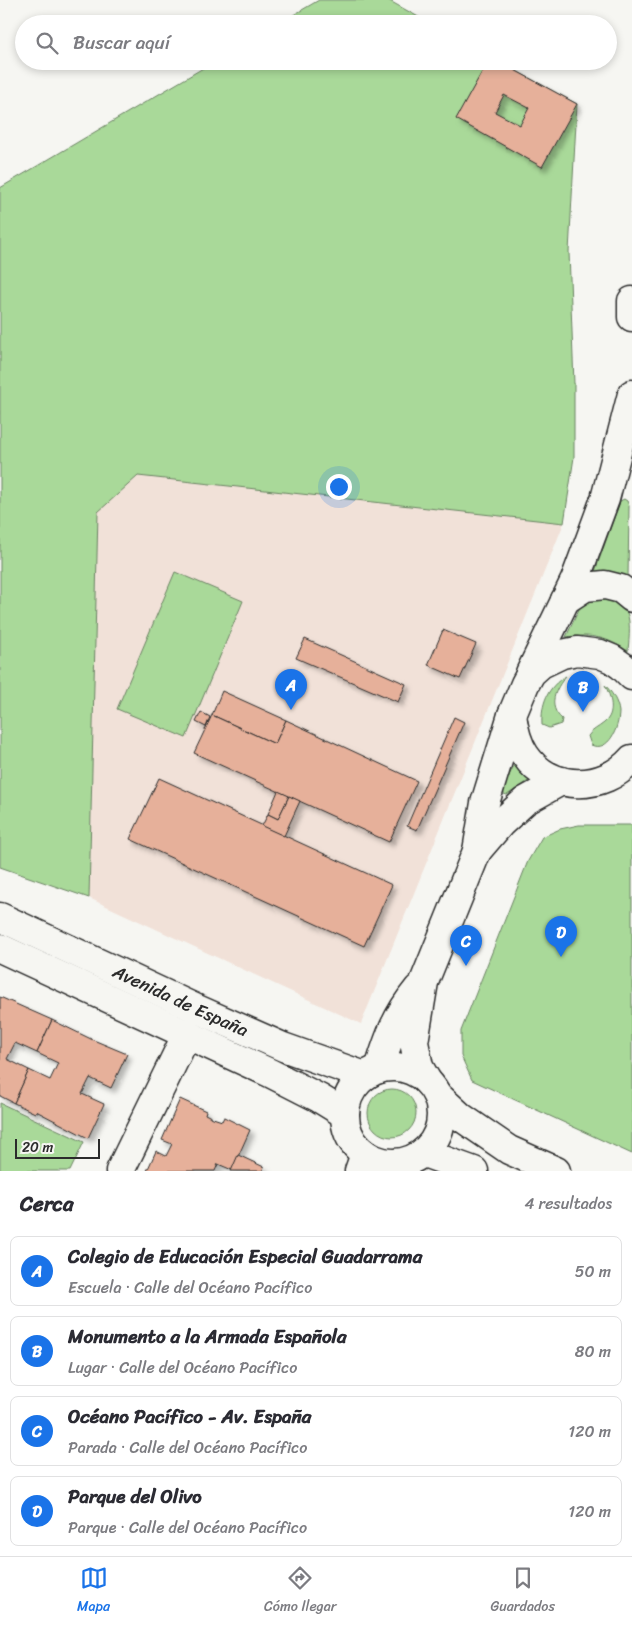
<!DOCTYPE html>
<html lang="es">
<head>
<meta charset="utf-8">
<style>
  body { margin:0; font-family:Sriracha,sans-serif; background:#f2f2f3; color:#2b2b33 }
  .scale { position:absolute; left:15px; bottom:12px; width:85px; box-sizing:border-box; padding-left:5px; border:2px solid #2b2b2b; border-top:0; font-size:14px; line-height:18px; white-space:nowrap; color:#2b2b2b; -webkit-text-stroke:4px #f6f6f2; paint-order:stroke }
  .you { position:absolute; left:338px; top:486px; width:18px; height:18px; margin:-12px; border:4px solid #fff; border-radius:50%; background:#1a73e8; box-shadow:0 0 0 8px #1a73e833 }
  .badge { display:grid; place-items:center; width:32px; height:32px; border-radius:50%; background:#1a73e8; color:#fff; font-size:16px; font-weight:700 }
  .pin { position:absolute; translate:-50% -41px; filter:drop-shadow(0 1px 2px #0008) }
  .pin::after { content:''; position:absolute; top:26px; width:18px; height:15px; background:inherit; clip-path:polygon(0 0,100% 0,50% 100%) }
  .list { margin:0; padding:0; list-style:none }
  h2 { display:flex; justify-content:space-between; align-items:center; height:65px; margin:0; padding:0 20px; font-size:21px }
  h2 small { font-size:16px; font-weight:400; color:#7c7c81 }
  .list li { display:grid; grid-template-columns:32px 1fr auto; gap:15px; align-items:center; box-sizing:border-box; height:70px; margin:0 10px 10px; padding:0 10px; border:1px solid #e1e1e2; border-radius:8px }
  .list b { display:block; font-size:19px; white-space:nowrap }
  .list p { margin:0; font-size:16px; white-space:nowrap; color:#7c7c81 }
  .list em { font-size:16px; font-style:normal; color:#7c7c81 }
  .icon { flex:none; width:28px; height:28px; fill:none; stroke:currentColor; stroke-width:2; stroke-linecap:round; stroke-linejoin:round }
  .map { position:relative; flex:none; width:632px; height:1171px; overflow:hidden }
  .search { position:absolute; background:#fff; box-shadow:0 2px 8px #0003; left:15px; right:15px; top:15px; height:55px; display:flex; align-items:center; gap:12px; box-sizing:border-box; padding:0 18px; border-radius:28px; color:#7c7c81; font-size:19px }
  .sheet { height:385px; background:#fff }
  nav { display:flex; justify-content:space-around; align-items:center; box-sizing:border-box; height:70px; border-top:1px solid #e1e1e2; background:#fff; font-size:14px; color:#7c7c81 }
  nav a { display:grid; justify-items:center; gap:2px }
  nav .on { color:#1a73e8 }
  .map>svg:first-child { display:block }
  .built { fill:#f1e1d8 }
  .green { fill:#a9d999; stroke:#6a8262 }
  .building { fill:#e6b09a; stroke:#2b2b2b; fill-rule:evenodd; filter:url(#shadow) }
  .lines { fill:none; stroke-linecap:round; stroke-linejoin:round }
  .street-casing { stroke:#2b2b2b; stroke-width:31 }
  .secondary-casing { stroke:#2b2b2b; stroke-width:31 }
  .street { stroke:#f6f6f2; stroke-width:28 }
  .secondary { stroke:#f6f6f2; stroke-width:28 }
  .labels { text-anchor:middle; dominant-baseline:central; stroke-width:5; stroke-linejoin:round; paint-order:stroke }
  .street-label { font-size:18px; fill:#2b2b2b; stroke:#f6f6f2 }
</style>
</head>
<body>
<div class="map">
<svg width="632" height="1171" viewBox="0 0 632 1171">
  <defs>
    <filter id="shadow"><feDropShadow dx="4.5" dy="4.5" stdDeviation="2.5" flood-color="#0004"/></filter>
  </defs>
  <rect width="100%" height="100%" fill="#f6f6f2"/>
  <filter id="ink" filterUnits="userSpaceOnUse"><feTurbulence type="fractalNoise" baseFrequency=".02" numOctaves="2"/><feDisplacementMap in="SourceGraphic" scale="10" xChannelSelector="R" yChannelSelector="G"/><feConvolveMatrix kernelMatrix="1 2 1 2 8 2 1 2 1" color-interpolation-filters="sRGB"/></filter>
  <g filter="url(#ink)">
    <path class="built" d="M138,476L564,523L361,1024L89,898L98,511Z"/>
    <g class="green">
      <path d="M319,0H388L431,24H278Z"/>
      <path d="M215,61H498L577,104L569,252L574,384V457L564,523L138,476L98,512L89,898L0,867V188Z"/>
      <path d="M624,499L627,501L629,506L628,578L613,576L593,577L620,501Z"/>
      <path d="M175,572L243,601L186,738L117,709Z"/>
      <path d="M608,595C613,599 620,602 624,607C632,617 629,639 628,651C606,637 592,634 566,637L581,605L586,600Z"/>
      <path d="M566,676C555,689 547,706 562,719L561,724L549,728L542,725C541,704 547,687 566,676Z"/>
      <path d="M605,685C612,692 618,702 619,712C619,727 609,753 591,745L588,736C592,730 598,728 604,723C616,713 611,697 605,685Z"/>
      <path d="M518,757L536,776L507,795L504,794L502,790Z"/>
      <path d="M579,825H632V1154L472,1080L461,1056V1031L528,861L542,837L560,829Z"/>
      <circle cx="392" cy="1113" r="24"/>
      <path d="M0,1103L84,1142L70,1171H0Z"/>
    </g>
    <g class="building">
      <path d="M488,61H498L577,104L542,167L456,119ZM504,95L529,108L520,125L495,112Z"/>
      <path d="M443,630L476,644L460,679L428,665Z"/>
      <path d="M305,639L406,684L398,702L296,658Z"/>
      <path d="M222,691L286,720L275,744L212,715Z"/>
      <path d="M201,712L210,717L206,727L196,722Z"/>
      <path d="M212,715L275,744L286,720L417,781L389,842L194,753Z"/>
      <path d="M454,717L464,722L417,830L407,826Z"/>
      <path d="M159,778L392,885L364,946L130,839Z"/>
      <path d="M278,791L289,796L278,819L268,814Z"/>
      <path d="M289,796L300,801L284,836L262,826L268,814L278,819Z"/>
      <path d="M0,997L52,1020L37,1053L15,1043L7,1059L29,1070L14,1103L0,1096Z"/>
      <path d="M52,1020L91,1039L127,1054L111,1088L90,1078L82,1094L104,1104L88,1138L36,1111L35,1113L14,1103L29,1070L50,1080L58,1063L37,1053Z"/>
      <path d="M180,1099L206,1111L205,1114L213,1118L222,1121L224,1117L250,1130L232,1170L218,1164L215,1171H147L156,1151L166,1156L172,1144L162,1140Z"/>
      <path d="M238,1155L264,1167L262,1171H231Z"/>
    </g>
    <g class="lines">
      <defs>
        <g id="street">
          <path d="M632,301V317"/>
          <path d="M565,600L585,587L605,585L621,589L632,598"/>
          <path d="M530,673L575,580L605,499L632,394"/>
          <path d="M512,715C514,730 517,743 525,755C551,793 604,791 632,759"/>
          <path d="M477,851L501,823L525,801L561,781"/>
          <path d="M379,1069C389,1037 396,1016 418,989"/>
          <path d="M427,1081L419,1067L414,1042L424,982L477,851L485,803L512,715L525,684L531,673L541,664L562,654L577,651L600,654L612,659L622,666L632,676"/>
          <path d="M120,1171L187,1034"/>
          <path d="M359,1171L365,1154"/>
        </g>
        <g id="secondary">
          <path id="s1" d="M0,917L197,1009L283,1047L365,1076"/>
          <path d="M0,948L270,1073L319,1098L345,1114"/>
          <circle cx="393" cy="1115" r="48"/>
          <path d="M437,1095L461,1117L509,1150L556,1171"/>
          <path d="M424,1153L474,1171"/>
        </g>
      </defs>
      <use href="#street" class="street-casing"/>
      <use href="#secondary" class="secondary-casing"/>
      <use href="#street" class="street"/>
      <use href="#secondary" class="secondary"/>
    </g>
  </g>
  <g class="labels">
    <g class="street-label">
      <text stroke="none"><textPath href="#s1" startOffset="199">Avenida de España</textPath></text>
    </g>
  </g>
</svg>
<div class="scale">20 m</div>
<div class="you"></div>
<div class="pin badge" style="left:291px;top:710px">A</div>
<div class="pin badge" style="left:583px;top:712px">B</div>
<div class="pin badge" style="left:466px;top:966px">C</div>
<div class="pin badge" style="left:561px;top:957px">D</div>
<div class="search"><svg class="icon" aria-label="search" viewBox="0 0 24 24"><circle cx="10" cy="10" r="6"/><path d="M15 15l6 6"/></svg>Buscar aquí</div>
</div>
<section class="sheet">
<h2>Cerca<small>4 resultados</small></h2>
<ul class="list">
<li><span class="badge">A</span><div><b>Colegio de Educación Especial Guadarrama</b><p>Escuela · Calle del Océano Pacífico</p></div><em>50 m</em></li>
<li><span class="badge">B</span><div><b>Monumento a la Armada Española</b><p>Lugar · Calle del Océano Pacífico</p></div><em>80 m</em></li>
<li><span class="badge">C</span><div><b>Océano Pacífico - Av. España</b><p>Parada · Calle del Océano Pacífico</p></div><em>120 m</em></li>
<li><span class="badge">D</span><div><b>Parque del Olivo</b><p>Parque · Calle del Océano Pacífico</p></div><em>120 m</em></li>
</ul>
</section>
<nav>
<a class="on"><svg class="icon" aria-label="map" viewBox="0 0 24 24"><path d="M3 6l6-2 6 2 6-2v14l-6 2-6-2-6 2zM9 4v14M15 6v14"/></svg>Mapa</a>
<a><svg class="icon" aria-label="directions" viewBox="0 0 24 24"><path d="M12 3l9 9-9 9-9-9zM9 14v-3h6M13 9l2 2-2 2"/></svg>Cómo llegar</a>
<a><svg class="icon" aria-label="saved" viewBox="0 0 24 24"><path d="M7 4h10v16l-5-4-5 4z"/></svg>Guardados</a>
</nav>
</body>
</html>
